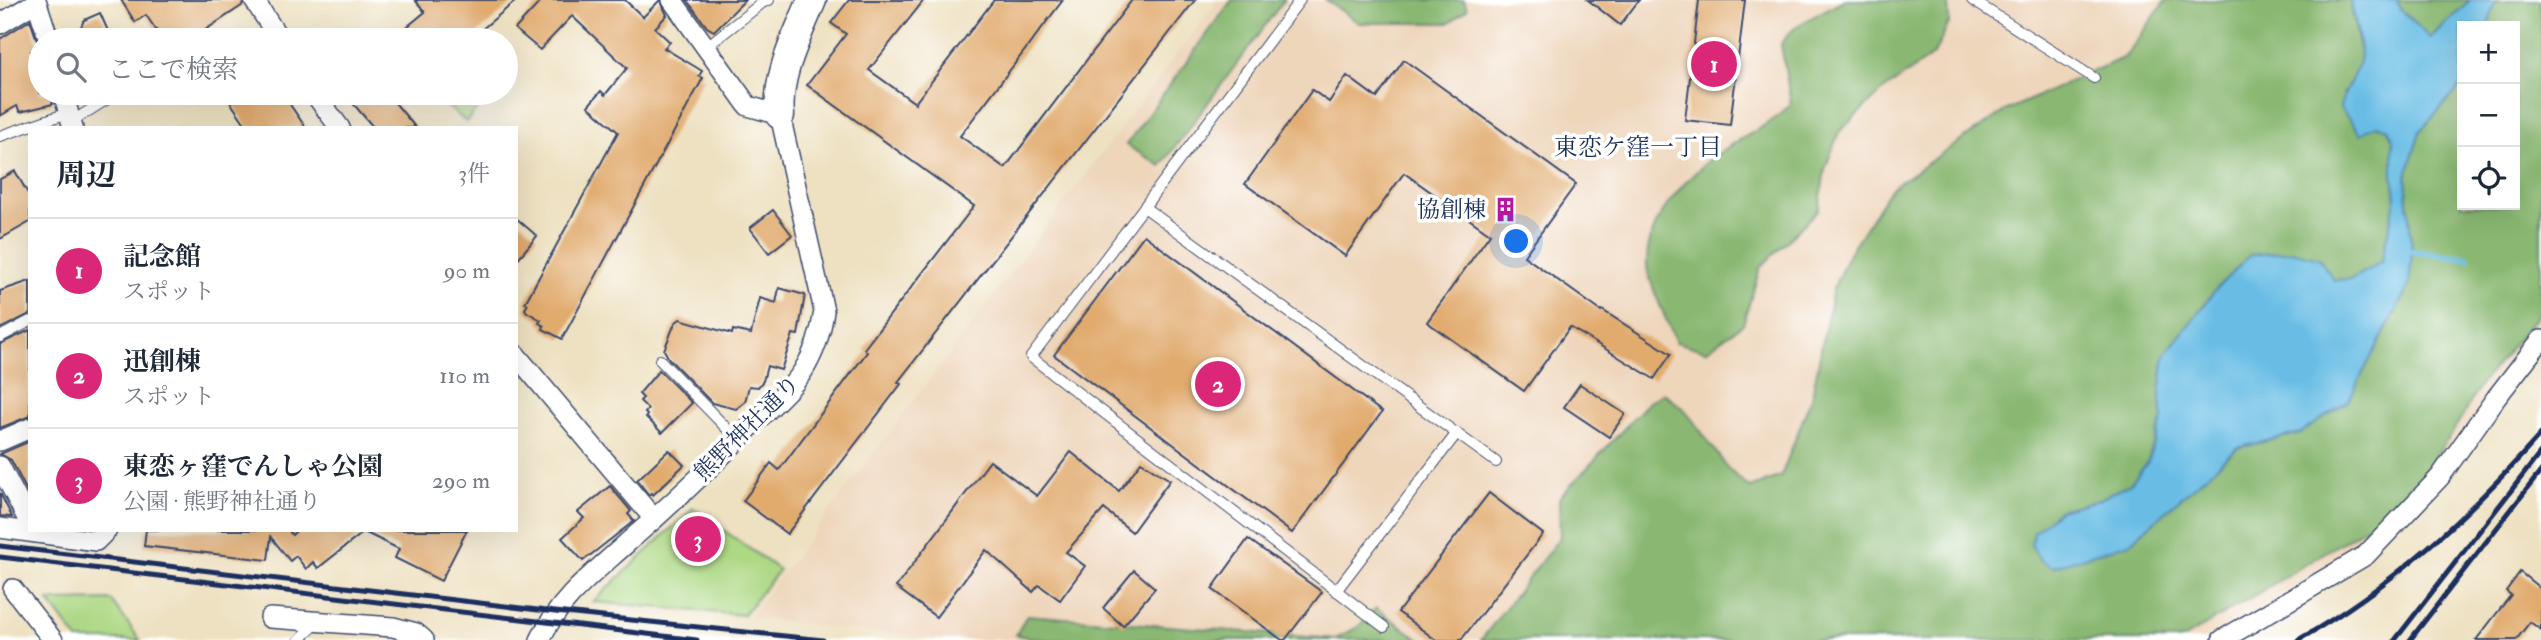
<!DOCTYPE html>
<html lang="ja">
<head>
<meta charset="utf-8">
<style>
  body { margin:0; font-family:"IM FELL Double Pica","Noto Serif JP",serif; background:#f6f6f7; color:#1f2937 }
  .controls { position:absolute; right:21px; top:21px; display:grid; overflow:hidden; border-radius:0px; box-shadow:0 7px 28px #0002 }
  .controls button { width:63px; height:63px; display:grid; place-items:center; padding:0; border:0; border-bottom:2px solid #e0e1e3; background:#fff; color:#1f2937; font:35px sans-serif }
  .you { position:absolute; left:1517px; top:242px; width:24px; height:24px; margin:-18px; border:5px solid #fff; border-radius:50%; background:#1a73e8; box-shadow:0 0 0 10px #1a73e833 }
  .badge { display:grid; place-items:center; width:46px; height:46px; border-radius:50%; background:#db2777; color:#fff; font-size:23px; font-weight:700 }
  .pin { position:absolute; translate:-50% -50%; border:4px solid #fff; box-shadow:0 2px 7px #0006 }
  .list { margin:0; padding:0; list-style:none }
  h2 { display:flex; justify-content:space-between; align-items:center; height:91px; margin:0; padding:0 28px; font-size:30px }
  h2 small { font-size:23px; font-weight:400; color:#747a83 }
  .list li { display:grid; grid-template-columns:46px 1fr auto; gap:21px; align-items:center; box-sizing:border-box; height:105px; padding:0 28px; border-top:2px solid #e0e1e3 }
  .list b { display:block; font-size:26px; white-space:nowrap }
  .list p { margin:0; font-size:23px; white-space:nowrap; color:#747a83 }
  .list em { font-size:23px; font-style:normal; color:#747a83 }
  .icon { flex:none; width:38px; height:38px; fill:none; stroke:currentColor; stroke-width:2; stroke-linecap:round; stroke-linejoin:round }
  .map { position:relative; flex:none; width:2541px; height:640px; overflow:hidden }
  .search { position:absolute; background:#fff; box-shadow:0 7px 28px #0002; left:28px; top:28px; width:490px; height:77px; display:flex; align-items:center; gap:18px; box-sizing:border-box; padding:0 24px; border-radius:38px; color:#747a83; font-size:26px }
  .panel { position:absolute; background:#fff; box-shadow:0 7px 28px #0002; left:28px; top:126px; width:490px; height:406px; border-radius:0px }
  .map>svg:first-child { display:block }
  .built { fill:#eed6bb; fill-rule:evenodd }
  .green { fill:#add884; stroke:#648471; stroke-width:2 }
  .forest { fill:#8ab872; stroke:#527468; stroke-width:2 }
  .water { fill:#69bde5; stroke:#4276a2; stroke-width:2 }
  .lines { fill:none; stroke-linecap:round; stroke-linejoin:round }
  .stream { stroke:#69bde5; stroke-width:6 }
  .building { fill:#e1ab6e }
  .lane-casing { stroke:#3b4a6d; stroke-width:12 }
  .street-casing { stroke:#3b4a6d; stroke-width:22 }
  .secondary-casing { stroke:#3b4a6d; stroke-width:31 }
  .lane { stroke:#fff; stroke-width:10 }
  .street { stroke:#fff; stroke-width:19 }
  .secondary { stroke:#fff; stroke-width:28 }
  .rail { stroke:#1b2f5e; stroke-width:5 }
  .labels { text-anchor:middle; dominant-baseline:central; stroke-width:7; stroke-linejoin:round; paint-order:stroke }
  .poi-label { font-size:23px; fill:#1b2f5e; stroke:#fff; text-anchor:end }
  .street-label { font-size:23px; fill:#1b2f5e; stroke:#fff }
  .neighbourhood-label { font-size:24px; fill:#1b2f5e; stroke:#fff }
</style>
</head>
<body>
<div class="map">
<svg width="2541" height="640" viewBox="0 0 2541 640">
  <rect width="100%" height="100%" fill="#fff"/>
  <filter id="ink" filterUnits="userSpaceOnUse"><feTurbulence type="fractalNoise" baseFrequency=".0143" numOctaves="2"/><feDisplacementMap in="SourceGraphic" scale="14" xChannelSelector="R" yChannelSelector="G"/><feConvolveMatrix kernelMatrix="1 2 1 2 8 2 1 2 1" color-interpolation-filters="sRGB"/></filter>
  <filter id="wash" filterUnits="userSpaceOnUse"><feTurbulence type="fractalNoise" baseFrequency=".00686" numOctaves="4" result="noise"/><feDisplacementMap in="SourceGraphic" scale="28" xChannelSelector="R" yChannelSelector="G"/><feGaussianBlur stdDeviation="1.57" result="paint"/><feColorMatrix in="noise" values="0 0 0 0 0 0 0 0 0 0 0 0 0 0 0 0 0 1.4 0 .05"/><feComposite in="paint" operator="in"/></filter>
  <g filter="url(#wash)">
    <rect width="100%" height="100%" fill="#eee1c1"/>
    <path class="built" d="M1218,0H2541V329L2427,486L2371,545L2280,598L2199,640H938L749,617ZM2462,26H2515V205H2462Z"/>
    <g class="green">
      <path d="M458,93H491L466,122L447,106Z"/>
      <path d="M693,508L779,570L743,615L593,602Z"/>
      <path d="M111,600L140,640H78L49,601Z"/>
    </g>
    <g class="forest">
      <path d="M1232,0H1284L1161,166L1126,145Z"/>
      <path d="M1326,0H1464L1467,9L1449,23H1359Z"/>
      <path d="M1843,0H1948L1949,23L1934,54L1881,92L1839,132L1825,169L1819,209L1760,268L1743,324L1706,351L1676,342C1669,325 1648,282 1647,266C1645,224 1677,188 1707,162C1734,139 1765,131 1791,104L1781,44L1795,27Z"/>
      <path d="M2166,0H2350L2361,57L2354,76L2343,94L2377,125L2389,129L2393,139V176L2396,197L2381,262L2351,279L2334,280L2251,255L2219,286L2165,355L2160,392L2163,419L2147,463L2130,484L2098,500L2060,510L2130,543L2237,448L2301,433L2386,329L2409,286L2412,251L2406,178L2420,131L2462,85V205H2515V26H2488L2495,0H2541V311L2478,388L2452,434L2420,477L2367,527L2184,638L2177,640H1481L1560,537L1559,498L1649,402L1664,393L1686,411L1729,470L1750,488L1781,476L1812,396L1833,289L1849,253L1891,188L2005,111L2125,57Z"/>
      <path d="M2397,0H2470L2430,38L2400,9Z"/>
      <path d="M1376,608L1420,640H1044L1016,635L1027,615L1336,639L1358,627Z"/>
    </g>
    <path class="water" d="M2350,0H2397L2400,9L2430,38L2470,0H2495L2488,26H2462V85L2420,131L2406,178L2412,251L2409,286L2348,401L2301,433L2237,448L2130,543L2052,567L2040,560L2031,545L2034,532L2060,510L2098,500L2130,484L2147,463L2163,419L2160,392L2165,355L2219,286L2250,255L2292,251L2319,258L2334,280L2351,279L2381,262L2396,197L2393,176V139L2389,129L2377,125L2361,134L2340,108C2343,90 2355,78 2359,61C2363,47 2353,15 2350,0Z"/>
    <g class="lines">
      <path class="stream" d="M2412,251L2468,258"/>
    </g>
    <g id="blocks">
      <g class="building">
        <path d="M121,0H242L243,5L190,40H163L146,15L135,22Z"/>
        <path d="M415,0H517L469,40H391L425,12Z"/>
        <path d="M542,0H625L643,17L660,0L667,15L655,28L670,42L664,48L694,66L702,71L699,76L703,78L562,339L543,329L544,326L539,323L541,320L527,312L525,309L528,304L525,303L618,132L588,106L601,91L605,95L627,68L572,16L540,50L515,29Z"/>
        <path d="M687,0H745L714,31L707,27Z"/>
        <path d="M849,0H924L869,70L915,103L994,0H1063L960,136L1005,168L1132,0H1195L898,382L901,384L787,534L743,501L771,463L779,470L867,352L864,349L974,206L807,85L846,34L831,23Z"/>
        <path d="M1588,0H1639L1620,25Z"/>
        <path d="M1699,0H1745L1730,125L1685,120Z"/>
        <path d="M100,13L112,40H75L84,20Z"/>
        <path d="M30,20L39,46L31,51L40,66V93H51L53,104L20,112L17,106L0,116V39Z"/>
        <path d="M1404,60L1576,184L1524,256L1601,311L1602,310L1671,354L1654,379L1570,327L1524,391L1427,322L1490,234L1404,173L1345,256L1245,184L1312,90L1329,102L1347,76L1377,98Z"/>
        <path d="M224,93H282L306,128H248Z"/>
        <path d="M344,93H407L395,103L416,128H374Z"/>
        <path d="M15,171L30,197V222L0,239V179Z"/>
        <path d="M773,210L792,235L769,253L750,228Z"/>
        <path d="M516,218L537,236L516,261Z"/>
        <path d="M1144,235L1382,412L1292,533L1054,355Z"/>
        <path d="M30,281V314L0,329V291Z"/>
        <path d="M779,288L805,295L798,335L793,334L781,370L767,366L763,381L758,387L749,386L745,402L736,409L712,403L669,359L664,350L675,323L680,319L732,334L733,330L751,334L760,298L776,303Z"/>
        <path d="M30,330V416L0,428V344Z"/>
        <path d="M659,370L692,403L662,433L646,417L647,415L645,413L648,409L640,401L643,398L639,394Z"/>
        <path d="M1580,384L1625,414L1609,437L1564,407Z"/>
        <path d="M30,441V497L11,460L0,454Z"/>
        <path d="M669,450L684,465L653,495L651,493L649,495L637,480Z"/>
        <path d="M1071,452L1119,491L1141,462L1170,480L1132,532L1104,509L1066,552L1085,566L1060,600L1039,585L1033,592L986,550L936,617L896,587L990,461L1037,496Z"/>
        <path d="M610,486L631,511L628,514L634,521L583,561L562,538L584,518L578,512Z"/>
        <path d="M0,493L12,517H11L0,516Z"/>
        <path d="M1489,493L1543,534L1461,640H1436L1398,612Z"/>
        <path d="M146,530H288L292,535L297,530H467L441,581L395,558L399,549L364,532L318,568L313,562L306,569L296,556L290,561L271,537L268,560L144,546Z"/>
        <path d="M1248,539L1322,592L1285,640H1282L1212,589Z"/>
        <path d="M1134,570L1155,588L1123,626L1103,608Z"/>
        <path d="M2520,572L2541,589V630L2530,622L2516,640H2476L2511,595L2506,591Z"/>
      </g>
    </g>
  </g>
  <g filter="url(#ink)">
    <use href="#blocks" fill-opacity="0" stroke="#3b4a6d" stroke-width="2"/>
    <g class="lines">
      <defs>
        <g id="lane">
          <path d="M1300,0L1031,357L1384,627"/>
          <path d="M1972,0L2094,78"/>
          <path d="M706,47L762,3L769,0"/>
          <path d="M71,122L117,93"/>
          <path d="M0,136L68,113"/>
          <path d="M1144,207L1496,462"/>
          <path d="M0,337L30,321"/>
          <path d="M660,360L738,440"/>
          <path d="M1336,591L1457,433"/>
          <path d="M299,640L316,624"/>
        </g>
        <g id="street">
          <path d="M36,0L49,40"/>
          <path d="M254,0L280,40"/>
          <path d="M0,24L36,2"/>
          <path d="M63,93L73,128"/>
          <path d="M314,93L340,128"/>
          <path d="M516,355L654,519"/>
          <path d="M0,441L30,428"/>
          <path d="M0,466L30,524"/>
          <path d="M0,528L96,541L107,530"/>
          <path d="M13,589L53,640"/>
          <path d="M270,618L393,627L416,633L424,640"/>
          <path d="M540,640C559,599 595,572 628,542C671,505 712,466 752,425C769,408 790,391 803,371C815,352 821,333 824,311L780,115L748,106L672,0"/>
          <path d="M2222,640L2366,555L2440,477L2496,398L2541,340"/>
        </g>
        <path id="secondary" d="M780,115C776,75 797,37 812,0"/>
      </defs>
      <use href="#lane" class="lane-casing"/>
      <use href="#street" class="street-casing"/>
      <use href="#secondary" class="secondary-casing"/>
      <use href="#lane" class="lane"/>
      <use href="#street" class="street"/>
      <use href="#secondary" class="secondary"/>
      <g class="rail">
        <path d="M0,546L555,612L823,640"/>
        <path d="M0,557L697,640"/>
        <path d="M2298,640C2392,587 2470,514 2541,434"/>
        <path d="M2395,640L2541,452"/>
        <path d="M2410,640L2541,471"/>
      </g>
    </g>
  </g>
  <defs>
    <symbol id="building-bare" viewBox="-9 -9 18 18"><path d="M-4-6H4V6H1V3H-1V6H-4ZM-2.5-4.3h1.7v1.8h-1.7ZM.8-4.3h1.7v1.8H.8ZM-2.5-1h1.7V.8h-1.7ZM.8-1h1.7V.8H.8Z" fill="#b5179e" stroke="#fff" stroke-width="2.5" paint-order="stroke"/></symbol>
  </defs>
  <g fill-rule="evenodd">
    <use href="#building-bare" x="1488" y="192" width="35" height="35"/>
  </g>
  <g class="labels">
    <g class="poi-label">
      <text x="1486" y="209">協創棟</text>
    </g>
    <g class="street-label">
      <text transform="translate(747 428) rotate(-45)">熊野神社通り</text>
    </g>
    <g class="neighbourhood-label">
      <text x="1638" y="147">東恋ケ窪一丁目</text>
    </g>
  </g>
</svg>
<div class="controls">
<button>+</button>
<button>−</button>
<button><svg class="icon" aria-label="locate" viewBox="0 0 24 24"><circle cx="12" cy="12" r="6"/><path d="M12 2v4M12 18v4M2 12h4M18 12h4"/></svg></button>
</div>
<div class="you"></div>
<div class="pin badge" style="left:1714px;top:64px">1</div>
<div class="pin badge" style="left:1218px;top:384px">2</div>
<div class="pin badge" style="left:698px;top:539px">3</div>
<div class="search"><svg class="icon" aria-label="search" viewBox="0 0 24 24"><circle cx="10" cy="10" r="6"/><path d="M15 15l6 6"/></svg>ここで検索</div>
<section class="panel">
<h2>周辺<small>3件</small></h2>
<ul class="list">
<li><span class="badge">1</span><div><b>記念館</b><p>スポット</p></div><em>90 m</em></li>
<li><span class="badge">2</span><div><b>迅創棟</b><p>スポット</p></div><em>110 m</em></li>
<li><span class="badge">3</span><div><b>東恋ヶ窪でんしゃ公園</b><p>公園 · 熊野神社通り</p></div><em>290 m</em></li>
</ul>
</section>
</div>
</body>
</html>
